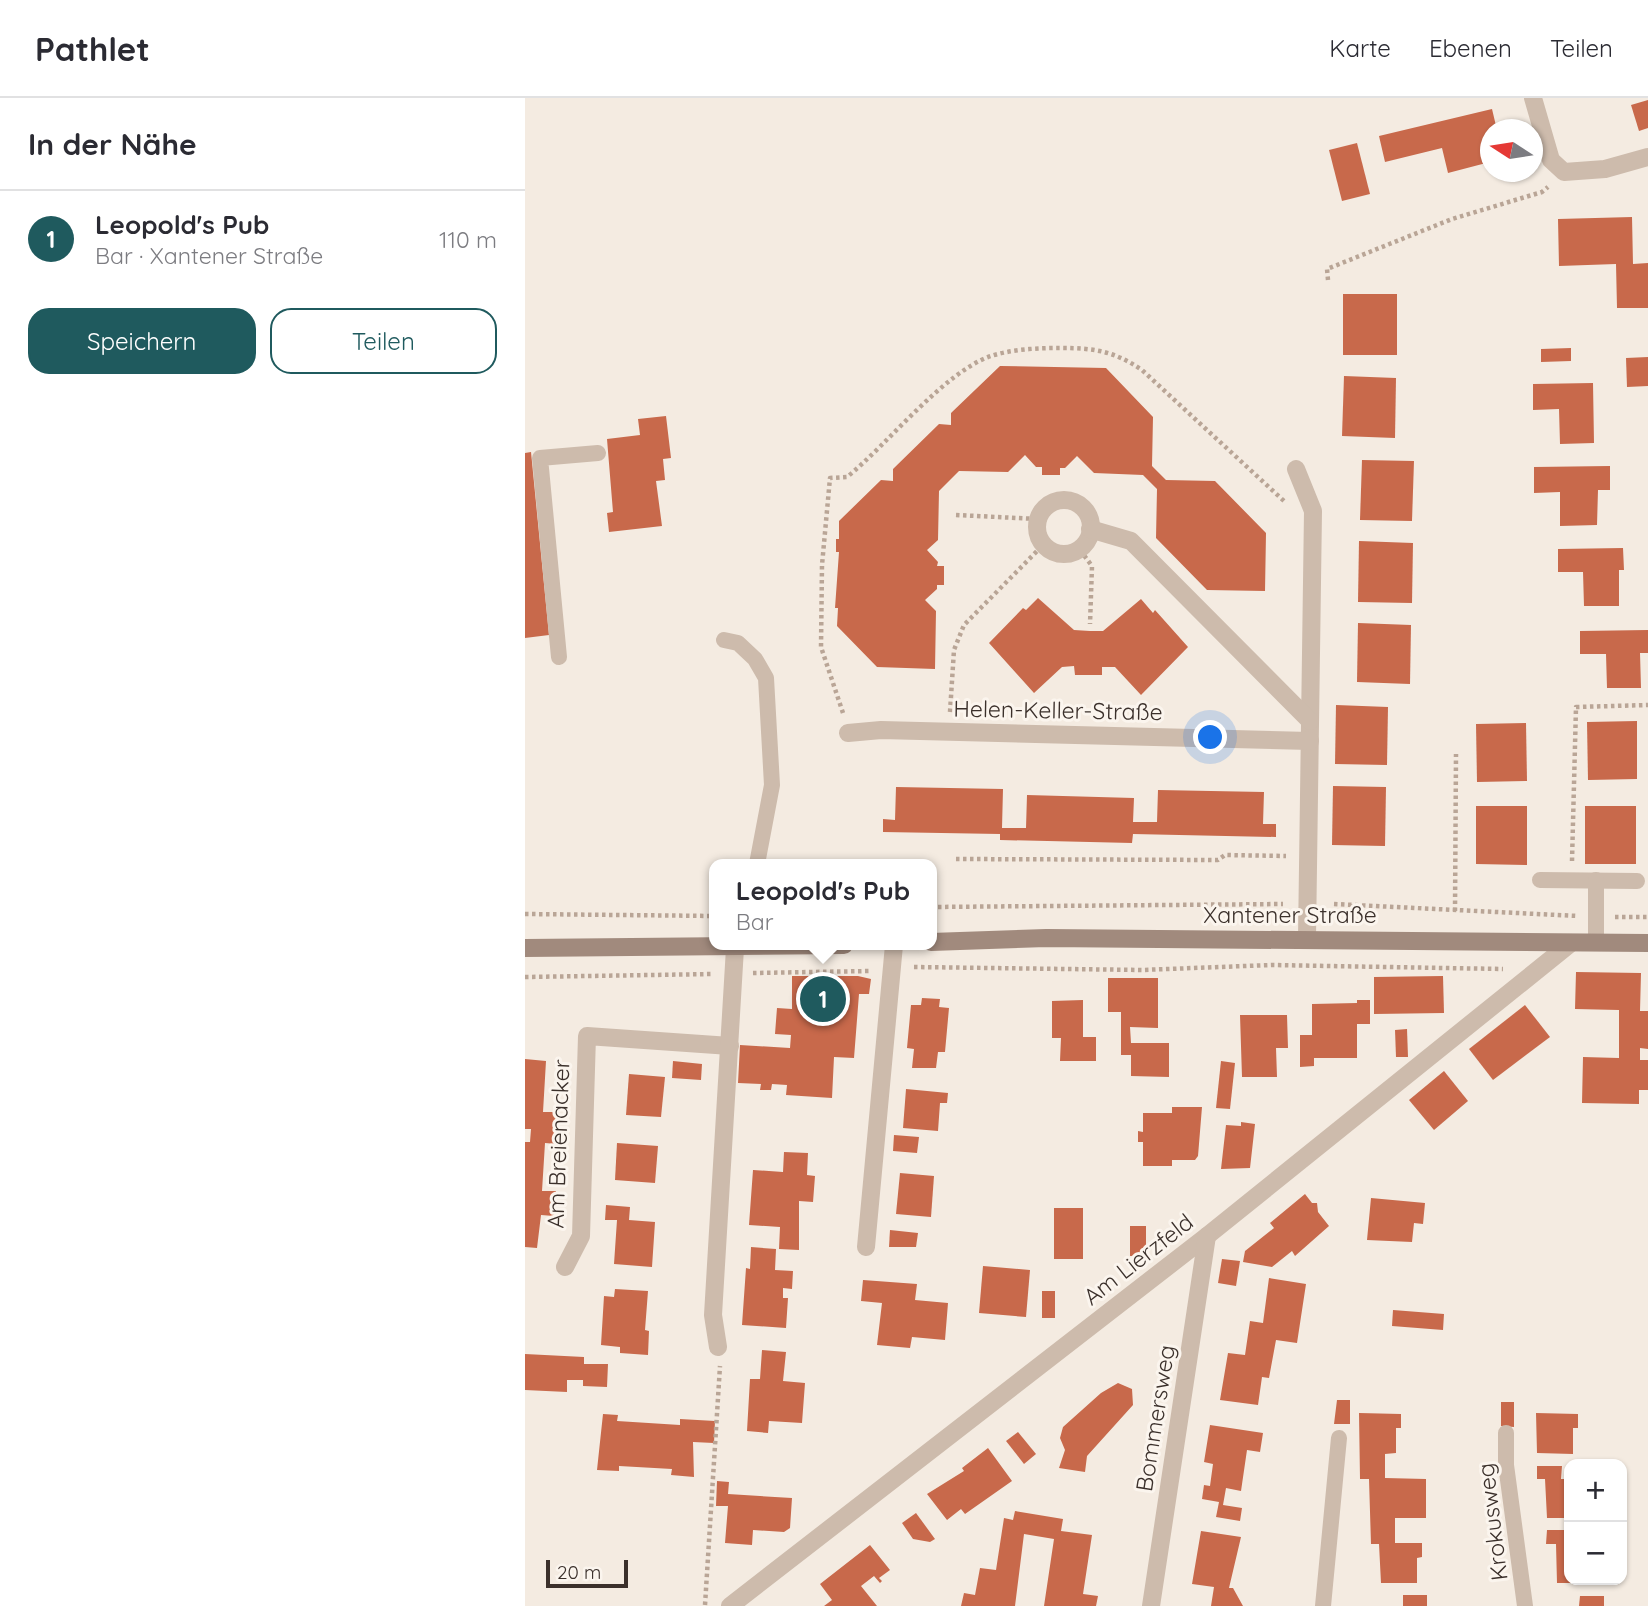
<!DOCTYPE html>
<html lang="de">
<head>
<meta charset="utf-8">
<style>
  body { margin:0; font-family:Quicksand,sans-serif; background:#f2f2f3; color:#2b2b33 }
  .controls { position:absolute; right:21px; bottom:21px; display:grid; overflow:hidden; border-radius:14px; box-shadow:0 2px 5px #0004 }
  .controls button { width:63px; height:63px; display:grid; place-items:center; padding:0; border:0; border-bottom:2px solid #e1e1e2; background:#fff; color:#2b2b33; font:35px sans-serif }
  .compass { position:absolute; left:955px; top:21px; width:63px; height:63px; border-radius:50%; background:#fff; box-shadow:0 2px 5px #0004; rotate:282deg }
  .scale { position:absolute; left:21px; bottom:18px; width:82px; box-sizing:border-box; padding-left:7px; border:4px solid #3b302b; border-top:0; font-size:19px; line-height:24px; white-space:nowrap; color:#3b302b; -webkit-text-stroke:5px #fbf5ee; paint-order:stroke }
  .you { position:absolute; left:686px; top:640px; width:24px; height:24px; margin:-18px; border:5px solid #fff; border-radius:50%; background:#1a73e8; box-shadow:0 0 0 10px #1a73e833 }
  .badge { display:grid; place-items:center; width:46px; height:46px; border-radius:50%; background:#1f5a5e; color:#fff; font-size:23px; font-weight:700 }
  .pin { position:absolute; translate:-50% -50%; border:4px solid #fff; box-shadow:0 2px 7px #0006 }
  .popup { position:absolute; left:184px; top:761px; width:228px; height:91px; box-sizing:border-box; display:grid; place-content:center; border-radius:14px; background:#fff; filter:drop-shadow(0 2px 5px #0005); font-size:23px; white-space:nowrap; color:#7c7c81 }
  .popup b { font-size:26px; color:#2b2b33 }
  .popup::after { content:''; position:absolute; left:50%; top:100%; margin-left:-14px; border:14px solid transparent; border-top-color:#fff }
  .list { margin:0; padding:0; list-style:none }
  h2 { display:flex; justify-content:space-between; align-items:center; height:91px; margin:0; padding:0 28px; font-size:30px }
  h2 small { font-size:23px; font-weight:400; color:#7c7c81 }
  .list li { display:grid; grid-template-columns:46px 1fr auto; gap:21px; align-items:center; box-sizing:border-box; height:98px; padding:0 28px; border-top:2px solid #e1e1e2 }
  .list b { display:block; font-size:26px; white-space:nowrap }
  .list p { margin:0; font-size:23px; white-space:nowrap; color:#7c7c81 }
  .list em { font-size:23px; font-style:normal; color:#7c7c81 }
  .actions { display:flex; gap:14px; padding:21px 28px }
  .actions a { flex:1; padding:16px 0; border:2px solid #1f5a5e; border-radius:21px; text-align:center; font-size:24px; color:#1f5a5e }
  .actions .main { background:#1f5a5e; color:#fff }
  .map { position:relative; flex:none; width:1123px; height:1508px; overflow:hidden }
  header { display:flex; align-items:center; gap:42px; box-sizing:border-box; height:98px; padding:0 35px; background:#fff; border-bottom:2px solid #e1e1e2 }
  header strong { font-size:33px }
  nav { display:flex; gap:38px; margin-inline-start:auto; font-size:24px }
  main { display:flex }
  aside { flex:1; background:#fff }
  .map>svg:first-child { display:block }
  .building { fill:#c8694b }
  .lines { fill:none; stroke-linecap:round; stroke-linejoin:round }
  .path { stroke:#b9a596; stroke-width:4.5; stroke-dasharray:3.5 3.5; stroke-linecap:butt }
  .service { stroke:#cdbbac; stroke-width:16 }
  .minor { stroke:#cdbbac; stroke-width:18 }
  .secondary { stroke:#a18a7d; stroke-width:18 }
  .labels { text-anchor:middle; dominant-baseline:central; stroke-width:6; stroke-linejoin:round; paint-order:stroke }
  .street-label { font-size:23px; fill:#3b302b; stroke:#fbf5ee }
</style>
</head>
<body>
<header>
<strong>Pathlet</strong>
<nav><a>Karte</a><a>Ebenen</a><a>Teilen</a></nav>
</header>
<main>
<aside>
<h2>In der Nähe<small></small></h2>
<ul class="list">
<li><span class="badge">1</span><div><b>Leopold's Pub</b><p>Bar · Xantener Straße</p></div><em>110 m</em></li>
</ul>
<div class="actions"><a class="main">Speichern</a><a>Teilen</a></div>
</aside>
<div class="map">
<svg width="1123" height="1508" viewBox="0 0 1123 1508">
  <rect width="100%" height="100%" fill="#f4ebe1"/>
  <g class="building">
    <path d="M1123,2V30L1114,33L1106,7Z"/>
    <path d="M967,11L972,32H965V64L923,75L917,50L860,64L854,38Z"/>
    <path d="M832,45L845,96L817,103L804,52Z"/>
    <path d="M1107,119L1108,166L1123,165V210H1092L1091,166L1034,168L1033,121Z"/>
    <rect x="818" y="196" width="54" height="61"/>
    <path d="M1046,250V263L1016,264V251Z"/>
    <path d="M1123,259V288L1102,289L1101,260Z"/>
    <path d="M475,268L581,270L628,319L627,368L641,382L690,383L741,435L740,493L682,492L631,440L632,391L618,377L569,375L552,358L540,370H535V377H517V369H511L500,357L483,374L434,373L414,393L413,442L402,452L413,464L412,468H419V487H412V491L400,502L411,513L410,571L352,569L312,528L313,510H310L314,454H311V441H314V423L356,382L368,383V371L414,326L426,327V315Z"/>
    <path d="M819,278L871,280L870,340L817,338Z"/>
    <path d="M1068,285L1069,345L1035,346L1034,311L1008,312V286Z"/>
    <path d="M141,318L146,360L138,361L140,382L131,383L137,428L84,434L82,415L88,414L82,341L115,337L113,321Z"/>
    <path d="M6,354L24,537L0,540V355Z"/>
    <path d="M837,362L889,363L887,423L835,422Z"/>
    <path d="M1085,368V392H1073L1072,427L1035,428V394L1009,395V369Z"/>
    <path d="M834,443L888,445L887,505L833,504Z"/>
    <path d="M1098,450L1099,472H1094V508H1059L1058,474H1033V451Z"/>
    <path d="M513,500L549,532L565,533H578L616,501L628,515L630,512L663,549L616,597L590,569H577V577H550L549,568L537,569L509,595L464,545L498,510L501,512Z"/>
    <path d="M833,525L886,527L885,586L832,584Z"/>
    <path d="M1123,532V555H1115L1116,590H1082L1081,556H1055V533Z"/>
    <path d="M811,607L863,609L862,667L810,666Z"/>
    <path d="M1112,623V681L1063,682L1062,624Z"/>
    <path d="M1001,625L1002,683L952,684L951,626Z"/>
    <path d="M808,688L861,689L860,748L807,747Z"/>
    <path d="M371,689L478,691L477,730H501L502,697L609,700L608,724H632L633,692L739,694L738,726H751V739L608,736L607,745L475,742V736L358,734V721L370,722Z"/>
    <path d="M951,708H1002V767L951,766Z"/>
    <rect x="1060" y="708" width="51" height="58"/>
    <path d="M1051,874L1116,875L1115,913H1123V951L1115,950V962H1123V992H1114V1006L1057,1005L1058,959L1094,960V912L1050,911Z"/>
    <path d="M267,878H333L346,881L344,896H334L329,960L309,959L307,1000L261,997L262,987L247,986L246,992H235L236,986L213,985L215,947L265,950L266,937L250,936L252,910L267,911Z"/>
    <path d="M918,878L919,915L849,916V879Z"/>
    <path d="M583,880H633V930L605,929L606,945H644V979L606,978V957H596V914H583Z"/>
    <path d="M397,900L415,901L414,909L424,910L420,954H413L411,970H387L389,951L382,950L386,907H396Z"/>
    <path d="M558,902V939H571V963H535L536,940H527V903Z"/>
    <path d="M832,902H845V926H832V960H789V968L775,969V937H787V906L832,905Z"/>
    <path d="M1000,907L1025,939L968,982L944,951Z"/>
    <path d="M715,917H762L763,950H751L752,979H717Z"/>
    <path d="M882,931L883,959H871L870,932Z"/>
    <path d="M0,961L21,963L18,1014H33L32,1046L20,1045L17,1093H31L29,1118L16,1117L12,1150L0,1149V1044H5L6,1031H0Z"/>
    <path d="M148,963L177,966L176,982L147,980Z"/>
    <path d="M696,963L710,965L705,1011L691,1010Z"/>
    <path d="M919,973L943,1003L909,1032L884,1002Z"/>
    <path d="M104,976L140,979L136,1019L101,1017Z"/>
    <path d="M381,991L423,995L422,1005H415L413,1033L378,1030Z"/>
    <path d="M647,1009H677L673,1058L670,1062H647V1068H618V1044H613V1033L618,1034V1015H647Z"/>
    <path d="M716,1024L730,1026L725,1070L696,1071L701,1027L716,1028Z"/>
    <path d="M369,1037L394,1039L392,1055L368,1053Z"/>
    <path d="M92,1045L133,1048L130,1085L90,1082Z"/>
    <path d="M259,1054L283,1055L282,1077L290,1078L288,1104L274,1103V1152L254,1151L255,1129L224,1127L228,1072L258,1074Z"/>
    <path d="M375,1075L409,1078L406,1119L371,1116Z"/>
    <path d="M780,1096L787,1105H792L793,1114L804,1128L770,1158L767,1153L747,1169L718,1164L720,1153L749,1130L745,1125Z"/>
    <path d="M846,1100L900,1105L898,1126L889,1125L887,1144L842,1142Z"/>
    <path d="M81,1107L105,1109L104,1122L130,1124L127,1169L89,1166L92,1122H80Z"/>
    <rect x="529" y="1110" width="29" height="51"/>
    <rect x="605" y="1128" width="16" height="30"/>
    <path d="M365,1132L393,1135L391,1149H364Z"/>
    <path d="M226,1149L251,1151L250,1172L268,1173L267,1191L258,1190V1200H263L261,1230L217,1227L221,1170L225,1171Z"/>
    <path d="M697,1161L715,1163L711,1188L693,1185Z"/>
    <path d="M458,1168L505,1172L501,1219L454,1215Z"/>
    <path d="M744,1180L781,1186L772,1245L751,1242L744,1280L737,1279L733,1307L695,1302L703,1255L720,1257L725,1223L738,1225Z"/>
    <path d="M338,1182L392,1186L390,1202L423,1205L420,1242L387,1239L385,1250L352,1247L357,1205L336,1203Z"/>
    <path d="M90,1191L123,1193L120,1232L124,1233L123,1257L95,1255V1249L76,1247L79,1198L89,1199Z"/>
    <rect x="517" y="1193" width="13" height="27"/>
    <path d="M868,1212L919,1216L918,1232L867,1228Z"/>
    <path d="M237,1252L261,1254L258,1283L280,1285L277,1325L244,1323L243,1335L222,1333L225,1281H235Z"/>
    <path d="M0,1256L59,1259V1266H83L82,1289L58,1288V1282H42V1294L0,1292Z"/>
    <path d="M593,1285L607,1291L608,1307L562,1358L560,1374L534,1370L540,1352L535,1340L538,1329L576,1295Z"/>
    <path d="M812,1302H825V1326H809Z"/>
    <path d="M976,1304H989V1329L976,1328Z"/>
    <path d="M834,1315L876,1316V1330H871V1355L860,1356V1380L901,1381V1420H870V1445H897V1459L892,1460V1485H856L854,1446H846L844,1381H835Z"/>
    <path d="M1011,1315L1053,1316V1330H1048V1356L1012,1355Z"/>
    <path d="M78,1316L93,1317L92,1323L155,1327V1321L190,1323L189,1345L168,1344L169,1379L146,1377L147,1371L94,1368V1373L72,1372Z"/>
    <path d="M685,1327L738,1335L735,1354L722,1352L716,1393L701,1390L698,1407L717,1410L715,1423L691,1419L694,1404L677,1401L679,1387L685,1388L688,1366L679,1364Z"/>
    <path d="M493,1334L511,1356L499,1366L481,1343Z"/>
    <path d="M463,1350L487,1383L440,1416L436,1411L422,1422L402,1396L439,1373L437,1370Z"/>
    <path d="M1012,1368H1037L1036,1381H1044V1420H1022L1020,1381H1012Z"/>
    <path d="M192,1383L204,1384L203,1396L267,1400L265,1430L259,1434L228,1432L227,1447L200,1445L203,1408H191Z"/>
    <path d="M490,1413L538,1421L536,1433L567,1437L558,1496L573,1498L571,1508H519L529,1441L499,1436L490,1508H436L439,1495L450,1497L455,1470L471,1472L479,1420L488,1422Z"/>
    <path d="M391,1415L410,1441L405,1444L388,1441L377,1425Z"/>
    <path d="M1022,1432H1044V1482H1068V1485H1032L1031,1446H1021Z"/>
    <path d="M676,1433L716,1439L704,1490H708L718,1508H686L689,1489L667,1486Z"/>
    <path d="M345,1447L365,1472L354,1480L357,1483L355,1485L349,1478L336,1488L352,1508H299L307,1502L295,1486Z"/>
    <rect x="878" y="1497" width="24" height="11"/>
    <path d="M1055,1498H1079V1508H1054Z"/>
  </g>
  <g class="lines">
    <g class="path">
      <path d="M803,182L802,171L927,121L1017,94L1023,89"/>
      <path d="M431,417L513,421"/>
      <path d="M555,452L567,468L565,526"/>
      <path d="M425,614L429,552L439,527L518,447"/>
      <path d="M318,615L296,549L297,467L305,380L322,379C363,346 419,274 466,258C488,251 513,250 536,250C569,250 589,253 617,272L759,403"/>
      <path d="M431,761L693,762L700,757L761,758"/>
      <path d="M1047,763L1051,609L1123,607"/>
      <path d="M809,806L1053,818"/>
      <path d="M406,809L758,806"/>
      <path d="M930,813L931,656"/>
      <path d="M0,816L190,818"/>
      <path d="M1090,819H1123"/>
      <path d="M825,823L826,806"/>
      <path d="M389,869L617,872L746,867L978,871"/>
      <path d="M228,875L345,873"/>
      <path d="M0,879L188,876"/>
      <path d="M180,1507L195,1268"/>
    </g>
    <g class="service">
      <path d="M199,542L213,545L230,561L241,580L247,687L232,766"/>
      <path d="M34,559L15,360L73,355"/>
      <path d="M1015,782L1112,783"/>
      <path d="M1071,782V845"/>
      <path d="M981,1335V1367L1000,1508"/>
      <path d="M798,1508L814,1340"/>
    </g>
    <g class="minor">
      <path d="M1008,0L1026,62L1039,74L1080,71L1123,59"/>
      <path d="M771,371L788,413L782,840"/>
      <circle cx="539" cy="429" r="27"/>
      <path d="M565,431L606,443L785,623"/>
      <path d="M323,635L356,632L785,643"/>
      <path d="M341,1149L369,847"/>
      <path d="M40,1169L56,1138L62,938L205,948"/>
      <path d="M193,1249L188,1217L210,850"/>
      <path d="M205,1508L682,1138L1046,845"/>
      <path d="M626,1508L682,1138"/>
    </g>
    <g class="secondary">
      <path d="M406,844L521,840L1123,845"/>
      <path d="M0,850L319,847"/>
    </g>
  </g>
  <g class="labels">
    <g class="street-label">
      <text transform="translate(533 612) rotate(1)">Helen-Keller-Straße</text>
      <text x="765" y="816">Xantener Straße</text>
      <text transform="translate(33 1046) rotate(-88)">Am Breienacker</text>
      <text transform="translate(613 1161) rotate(-38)">Am Lierzfeld</text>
      <text transform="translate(630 1320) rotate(-81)">Bommersweg</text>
      <text transform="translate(967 1424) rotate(-97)">Krokusweg</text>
    </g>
  </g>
</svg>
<div class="controls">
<button>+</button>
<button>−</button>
</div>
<svg class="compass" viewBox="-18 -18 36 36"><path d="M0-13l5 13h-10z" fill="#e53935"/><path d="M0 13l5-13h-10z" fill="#7c7c81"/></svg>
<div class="scale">20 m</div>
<div class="you"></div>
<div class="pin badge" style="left:298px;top:901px">1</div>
<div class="popup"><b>Leopold's Pub</b>Bar</div>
</div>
</main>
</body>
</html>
